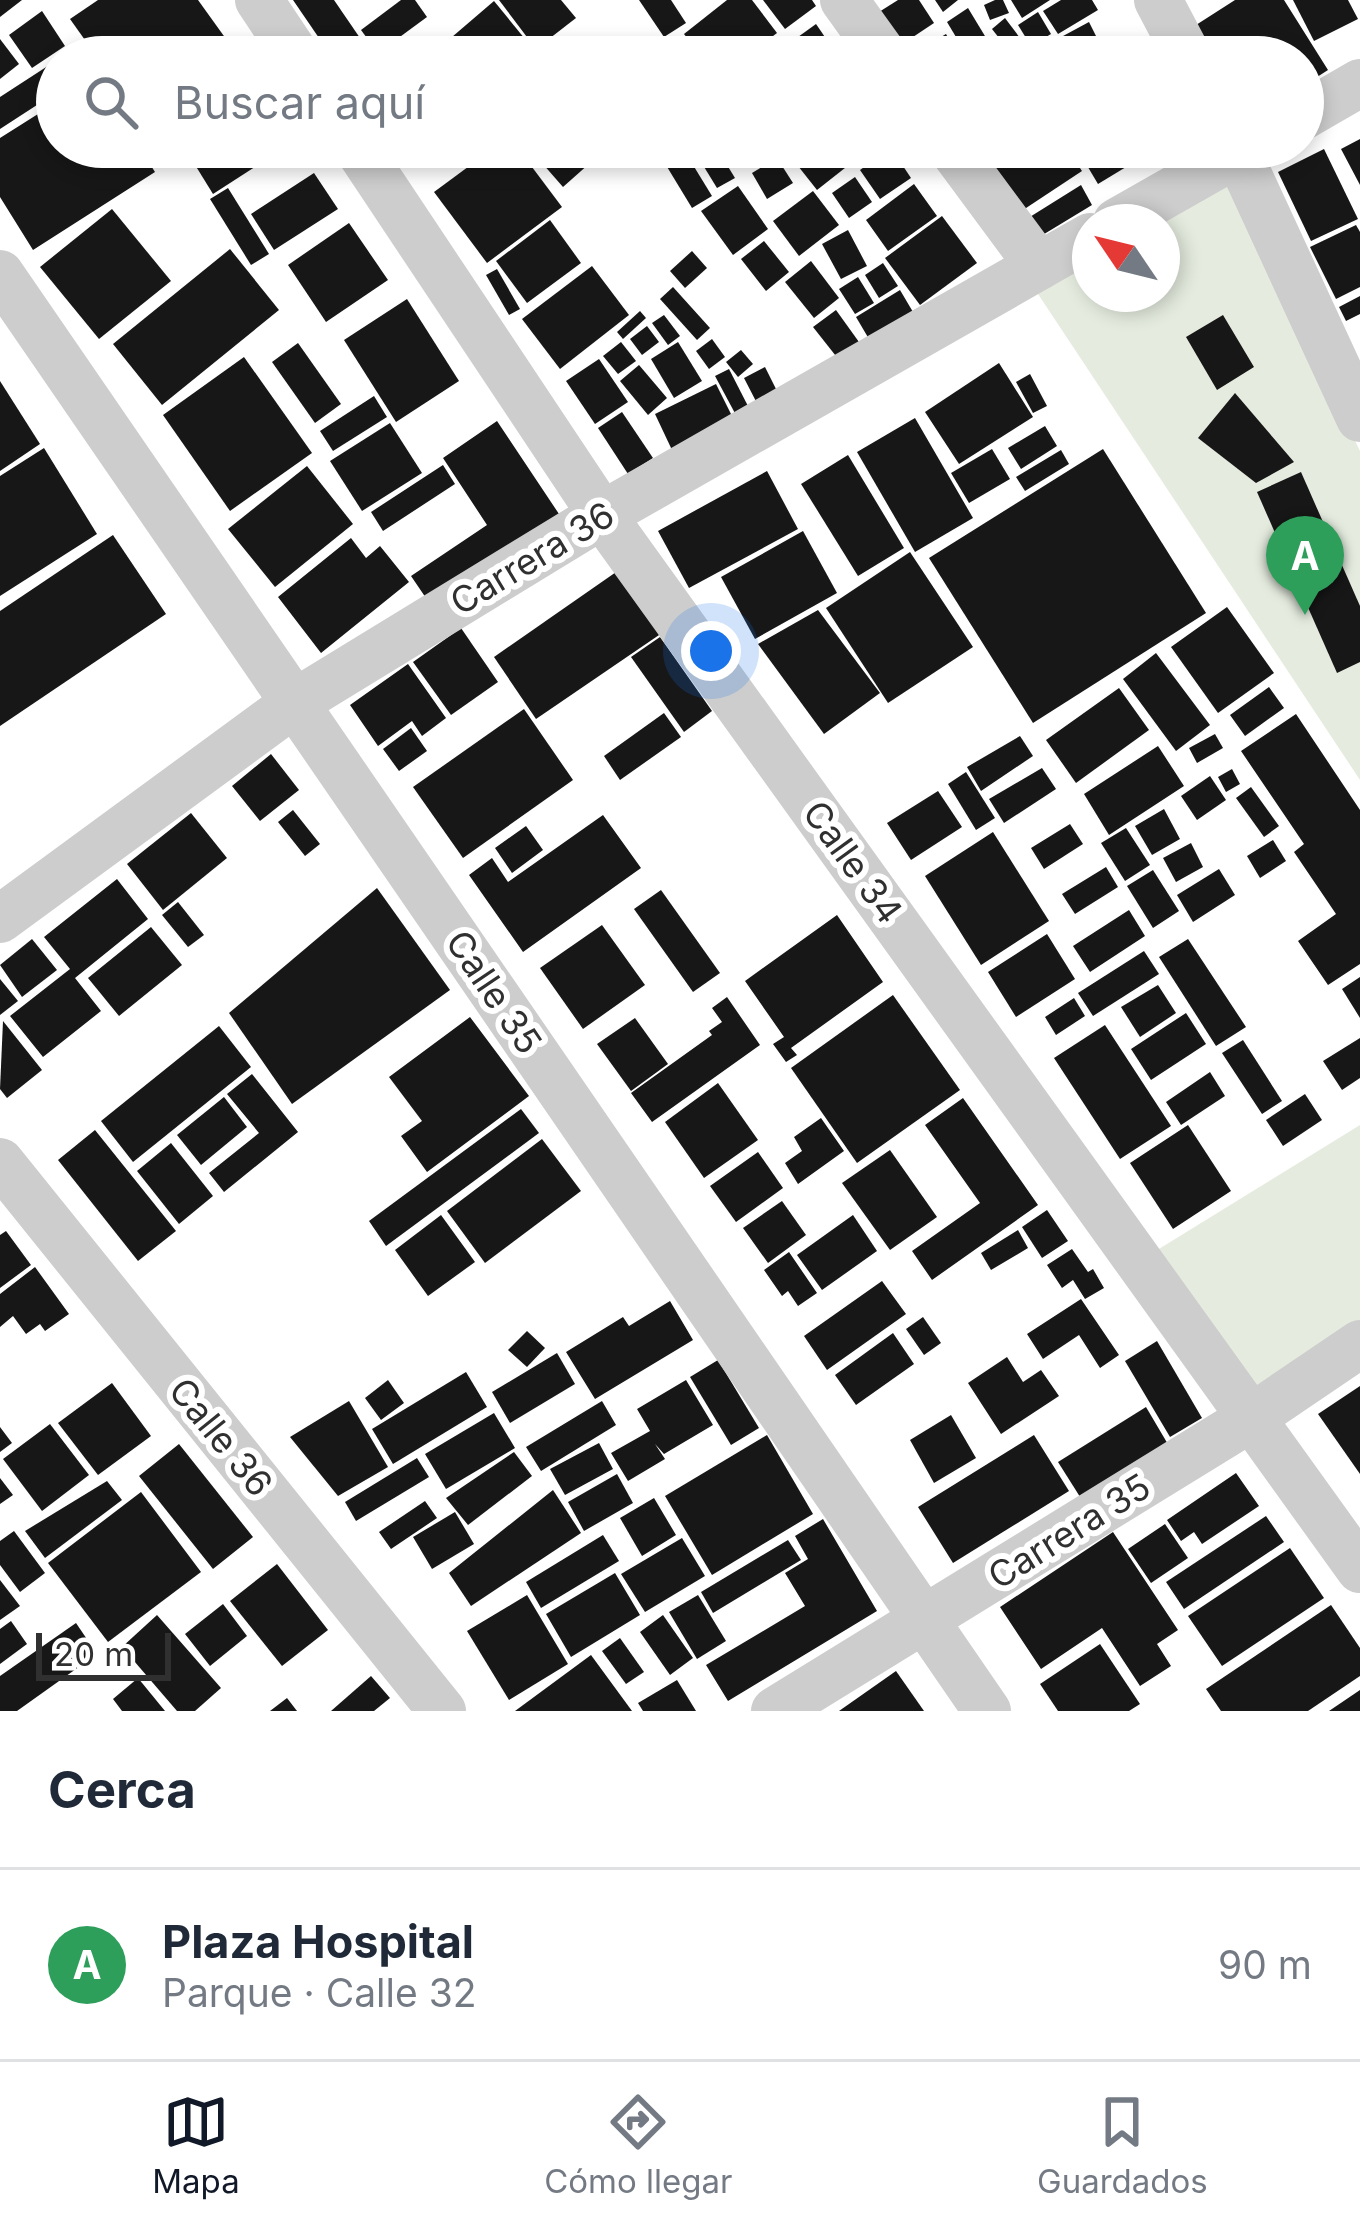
<!DOCTYPE html>
<html lang="es">
<head>
<meta charset="utf-8">
<style>
  body { margin:0; font-family:Inter,sans-serif; background:#f6f6f7; color:#1f2937 }
  .compass { position:absolute; left:1072px; top:204px; width:108px; height:108px; border-radius:50%; background:#fff; box-shadow:0 6px 18px #0003; rotate:305deg }
  .scale { position:absolute; left:36px; bottom:30px; width:135px; box-sizing:border-box; padding-left:12px; border:6px solid #303030; border-top:0; font-size:33px; line-height:42px; white-space:nowrap; color:#303030; -webkit-text-stroke:9px #fff; paint-order:stroke }
  .you { position:absolute; left:711px; top:651px; width:42px; height:42px; margin:-30px; border:9px solid #fff; border-radius:50%; background:#1a73e8; box-shadow:0 0 0 18px #1a73e833 }
  .badge { display:grid; place-items:center; width:78px; height:78px; border-radius:50%; background:#111827; color:#fff; font-size:39px; font-weight:700 }
  .pin { position:absolute; translate:-50% -99px; filter:drop-shadow(0 3px 6px #0008) }
  .pin::after { content:''; position:absolute; top:63px; width:42px; height:36px; background:inherit; clip-path:polygon(0 0,100% 0,50% 100%) }
  .list { margin:0; padding:0; list-style:none }
  h2 { display:flex; justify-content:space-between; align-items:center; height:156px; margin:0; padding:0 48px; font-size:51px }
  h2 small { font-size:39px; font-weight:400; color:#747a83 }
  .list li { display:grid; grid-template-columns:78px 1fr auto; gap:36px; align-items:center; box-sizing:border-box; height:192px; padding:0 48px; border-top:3px solid #e0e1e3 }
  .list b { display:block; font-size:45px; white-space:nowrap }
  .list p { margin:0; font-size:39px; white-space:nowrap; color:#747a83 }
  .list em { font-size:39px; font-style:normal; color:#747a83 }
  .icon { flex:none; width:66px; height:66px; fill:none; stroke:currentColor; stroke-width:2; stroke-linecap:round; stroke-linejoin:round }
  .map { position:relative; flex:none; width:1360px; height:1711px; overflow:hidden }
  .search { position:absolute; background:#fff; box-shadow:0 6px 18px #0003; left:36px; right:36px; top:36px; height:132px; display:flex; align-items:center; gap:30px; box-sizing:border-box; padding:0 42px; border-radius:66px; color:#747a83; font-size:45px }
  .sheet { height:348px; background:#fff }
  nav { display:flex; justify-content:space-around; align-items:center; box-sizing:border-box; height:168px; border-top:3px solid #e0e1e3; background:#fff; font-size:33px; color:#747a83 }
  nav a { display:grid; justify-items:center; gap:6px }
  nav .on { color:#111827 }
  .map>svg:first-child { display:block }
  .green { fill:#e5ecdf }
  .building { fill:#171717 }
  .lines { fill:none; stroke-linecap:round; stroke-linejoin:round }
  .minor { stroke:#cdcdcd; stroke-width:48 }
  .labels { text-anchor:middle; dominant-baseline:central; stroke-width:12; stroke-linejoin:round; paint-order:stroke }
  .street-label { font-size:36px; fill:#303030; stroke:#fff }
</style>
</head>
<body>
<div class="map">
<svg width="1360" height="1711" viewBox="0 0 1360 1711">
  <rect width="100%" height="100%" fill="#fff"/>
  <g class="green">
    <path d="M1232,183L1360,451V780L1036,291L1090,262V294H1162V222Z"/>
    <path d="M1360,1125V1344L1251,1418L1141,1260Z"/>
  </g>
  <g class="building">
    <path d="M0,0H22L0,17Z"/>
    <path d="M98,0H198L239,57H97L70,19Z"/>
    <path d="M293,0H334L373,57H332Z"/>
    <path d="M401,0H415L427,17L378,53L361,30Z"/>
    <path d="M499,0H561L576,18L536,49Z"/>
    <path d="M639,0H671L686,23L664,37Z"/>
    <path d="M727,0H752L777,33L746,57H701L684,34Z"/>
    <path d="M763,0H812L816,6L785,29Z"/>
    <path d="M898,0H919L934,23L901,45L879,12Z"/>
    <path d="M935,0H958L943,12Z"/>
    <path d="M995,0H1003L1009,13L990,20L984,5Z"/>
    <path d="M1011,0H1050L1022,18Z"/>
    <path d="M1061,0H1092L1098,10L1058,34L1043,11Z"/>
    <path d="M1235,0H1284L1328,70L1303,86V57H1217L1196,25Z"/>
    <path d="M1293,0H1348L1358,19L1314,41Z"/>
    <path d="M494,1L525,39L504,57H452V37Z"/>
    <path d="M968,8L994,51L983,57H968L947,22Z"/>
    <path d="M42,11L65,46L32,68L9,35Z"/>
    <path d="M1038,12L1051,34L1031,46L1018,25Z"/>
    <path d="M1005,18L1026,46L1013,56L992,29Z"/>
    <path d="M1089,22L1098,40L1067,57H1043L1039,49Z"/>
    <path d="M816,24L829,43L812,56L798,37Z"/>
    <path d="M946,34L959,57H907Z"/>
    <path d="M0,39L19,64L0,79Z"/>
    <path d="M790,41L802,57H768Z"/>
    <path d="M1102,41L1111,57H1076Z"/>
    <path d="M667,43L677,57H648Z"/>
    <path d="M57,60V92L0,129V97Z"/>
    <path d="M57,102V147H139L155,172L33,250L0,197V138Z"/>
    <path d="M1360,139V185L1341,149Z"/>
    <path d="M184,147H286L213,194Z"/>
    <path d="M495,147H517L562,207L487,263L434,192Z"/>
    <path d="M528,147H608L563,187Z"/>
    <path d="M655,147H682L712,196L692,208Z"/>
    <path d="M716,147L735,178L717,188L698,157Z"/>
    <path d="M729,147H755L760,155L740,167Z"/>
    <path d="M794,147H836L850,164L817,190L787,152Z"/>
    <path d="M846,147H877L859,162Z"/>
    <path d="M988,147H1066L1082,171L1020,212L981,152Z"/>
    <path d="M1076,147H1159L1098,184Z"/>
    <path d="M891,148L911,178L880,199L860,170Z"/>
    <path d="M1324,149L1358,219L1311,241L1278,172Z"/>
    <path d="M777,158L793,183L767,199L752,173Z"/>
    <path d="M314,173L338,209L274,250L251,214Z"/>
    <path d="M855,177L872,202L849,218L832,193Z"/>
    <path d="M914,184L937,216L888,251L866,220Z"/>
    <path d="M1081,185L1092,205L1036,239L1025,220Z"/>
    <path d="M738,186L768,229L733,255L701,211Z"/>
    <path d="M228,188L269,254L251,265L210,199Z"/>
    <path d="M813,191L839,225L799,256L773,221Z"/>
    <path d="M112,209L171,281L99,339L40,267Z"/>
    <path d="M942,216L977,263L920,305L885,258Z"/>
    <path d="M550,220L581,263L527,303L496,261Z"/>
    <path d="M349,223L388,280L326,322L288,265Z"/>
    <path d="M1356,225L1360,232V287L1336,299L1310,247Z"/>
    <path d="M848,230L867,266L841,279L822,244Z"/>
    <path d="M764,241L789,272L766,291L741,259Z"/>
    <path d="M230,249L279,310L162,405L113,344Z"/>
    <path d="M692,251L707,268L685,288L670,271Z"/>
    <path d="M811,261L839,298L814,318L785,282Z"/>
    <path d="M883,263L898,286L879,298L865,275Z"/>
    <path d="M592,266L629,315L560,369L522,319Z"/>
    <path d="M497,269L520,309L509,315L486,275Z"/>
    <path d="M858,277L874,303L855,314L839,289Z"/>
    <path d="M673,287L710,328L697,340L660,299Z"/>
    <path d="M900,290L913,312L869,339L856,317Z"/>
    <path d="M1360,296V314L1346,321L1339,307Z"/>
    <path d="M407,299L459,381L396,422L344,340Z"/>
    <path d="M836,310L864,349L843,365L813,327Z"/>
    <path d="M640,311L646,318L623,339L617,332Z"/>
    <path d="M664,315L680,336L668,345L652,323Z"/>
    <path d="M1223,315L1254,367L1217,390L1186,337Z"/>
    <path d="M647,326L659,342L642,355L630,339Z"/>
    <path d="M712,339L725,357L709,369L696,351Z"/>
    <path d="M621,342L636,361L618,374L603,356Z"/>
    <path d="M678,342L702,381L674,398L651,359Z"/>
    <path d="M298,343L341,404L315,423L272,362Z"/>
    <path d="M741,350L753,364L738,377L726,362Z"/>
    <path d="M244,357L312,453L230,511L163,415Z"/>
    <path d="M599,359L628,402L595,424L566,381Z"/>
    <path d="M999,363L1033,417L959,464L925,412Z"/>
    <path d="M639,365L667,398L648,415L620,381Z"/>
    <path d="M765,367L782,401L761,411L744,378Z"/>
    <path d="M729,369L750,410L737,417L715,376Z"/>
    <path d="M1030,374L1047,406L1033,413L1016,382Z"/>
    <path d="M0,381L40,444L0,471Z"/>
    <path d="M716,384L734,420L672,450L655,414Z"/>
    <path d="M1235,393L1294,462L1256,483L1198,438Z"/>
    <path d="M374,396L387,417L333,451L320,431Z"/>
    <path d="M622,412L653,458L628,474L598,428Z"/>
    <path d="M915,418L973,518L915,552L857,452Z"/>
    <path d="M497,421L559,514L428,601L411,576L487,525L443,458Z"/>
    <path d="M390,423L422,473L362,511L330,461Z"/>
    <path d="M1045,426L1057,446L1021,469L1008,448Z"/>
    <path d="M44,448L97,534L0,596V476Z"/>
    <path d="M992,449L1010,479L969,503L951,473Z"/>
    <path d="M1103,449L1206,613L1033,723L929,558Z"/>
    <path d="M1061,450L1069,464L1025,491L1016,477Z"/>
    <path d="M848,455L904,548L858,576L801,484Z"/>
    <path d="M443,465L455,484L383,531L371,512Z"/>
    <path d="M307,466L353,524L275,587L228,529Z"/>
    <path d="M767,471L798,529L689,588L658,531Z"/>
    <path d="M1301,472L1360,606V662L1337,673L1257,492Z"/>
    <path d="M803,531L837,593L755,639L721,577Z"/>
    <path d="M113,535L166,614L0,726V611Z"/>
    <path d="M351,538L366,558L380,546L409,582L321,653L278,597Z"/>
    <path d="M910,552L973,647L888,703L826,608Z"/>
    <path d="M619,570L662,633L536,719L494,657Z"/>
    <path d="M1227,607L1274,673L1218,713L1171,647Z"/>
    <path d="M818,610L880,693L824,734L758,644Z"/>
    <path d="M461,628L498,682L451,715L413,662Z"/>
    <path d="M660,637L712,711L684,732L631,657Z"/>
    <path d="M1156,653L1210,725L1176,751L1123,679Z"/>
    <path d="M408,664L446,718L422,736L412,721L378,746L350,705Z"/>
    <path d="M1269,687L1284,708L1245,736L1230,715Z"/>
    <path d="M1119,688L1149,730L1076,783L1046,740Z"/>
    <path d="M524,709L573,780L463,858L413,787Z"/>
    <path d="M664,713L681,737L620,780L604,756Z"/>
    <path d="M1296,714L1360,810V964L1328,985L1298,941L1336,914L1294,852L1304,844L1241,751Z"/>
    <path d="M411,728L427,751L399,771L383,749Z"/>
    <path d="M1215,734L1223,748L1197,763L1189,748Z"/>
    <path d="M1020,736L1033,756L981,791L967,767Z"/>
    <path d="M1158,746L1184,786L1109,835L1084,794Z"/>
    <path d="M271,754L299,790L260,821L232,786Z"/>
    <path d="M1042,768L1056,789L1004,823L989,799Z"/>
    <path d="M1232,769L1240,784L1226,792L1218,777Z"/>
    <path d="M966,772L995,818L976,830L948,784Z"/>
    <path d="M1210,776L1226,800L1197,820L1181,796Z"/>
    <path d="M1251,787L1279,826L1264,837L1236,798Z"/>
    <path d="M938,791L962,827L911,860L887,823Z"/>
    <path d="M1164,809L1180,839L1152,855L1135,826Z"/>
    <path d="M293,810L320,844L305,856L278,822Z"/>
    <path d="M191,813L227,858L163,910L127,864Z"/>
    <path d="M603,815L641,868L523,952L469,875L492,858L508,882Z"/>
    <path d="M1070,824L1083,844L1044,869L1031,848Z"/>
    <path d="M526,826L543,850L512,873L495,848Z"/>
    <path d="M1126,828L1150,865L1125,881L1101,843Z"/>
    <path d="M993,832L1049,921L981,965L925,876Z"/>
    <path d="M1273,840L1286,861L1260,878L1247,856Z"/>
    <path d="M1191,843L1203,867L1176,882L1163,858Z"/>
    <path d="M1106,867L1118,887L1075,914L1062,894Z"/>
    <path d="M1219,869L1235,895L1193,922L1177,895Z"/>
    <path d="M1153,870L1179,911L1153,928L1127,886Z"/>
    <path d="M117,879L148,919L75,978L101,1011L43,1057L10,1016L70,969L44,937Z"/>
    <path d="M377,888L450,990L292,1104L229,1013Z"/>
    <path d="M661,890L720,973L693,992L634,909Z"/>
    <path d="M178,902L204,935L188,947L162,915Z"/>
    <path d="M1129,910L1145,936L1090,972L1073,946Z"/>
    <path d="M837,915L883,982L791,1048L797,1055L786,1062L773,1044L784,1037L745,981Z"/>
    <path d="M602,925L645,985L583,1029L540,968Z"/>
    <path d="M151,927L182,965L119,1016L88,978Z"/>
    <path d="M1047,934L1075,979L1016,1017L988,972Z"/>
    <path d="M32,939L57,970L22,997L0,965Z"/>
    <path d="M1188,939L1246,1027L1216,1046L1159,957Z"/>
    <path d="M1144,951L1159,974L1093,1016L1078,993Z"/>
    <path d="M1360,977V1018L1342,989Z"/>
    <path d="M0,979L18,1001L0,1015Z"/>
    <path d="M1158,985L1176,1013L1140,1037L1121,1007Z"/>
    <path d="M893,995L960,1090L857,1163L791,1068Z"/>
    <path d="M727,997L760,1045L652,1122L631,1093L712,1035L709,1031L722,1022L712,1008Z"/>
    <path d="M1074,998L1085,1016L1056,1035L1045,1017Z"/>
    <path d="M1186,1013L1206,1044L1151,1080L1131,1049Z"/>
    <path d="M470,1017L529,1096L427,1172L401,1136L422,1121L389,1077Z"/>
    <path d="M635,1018L668,1064L631,1091L597,1044Z"/>
    <path d="M3,1021L42,1070L7,1098L0,1089Z"/>
    <path d="M1105,1025L1171,1126L1120,1159L1054,1058Z"/>
    <path d="M219,1026L251,1067L133,1162L101,1121Z"/>
    <path d="M1360,1038V1078L1342,1090L1323,1061Z"/>
    <path d="M1243,1040L1282,1101L1262,1114L1222,1053Z"/>
    <path d="M1210,1072L1225,1096L1181,1125L1166,1102Z"/>
    <path d="M252,1074L298,1132L224,1192L209,1173L259,1133L227,1094Z"/>
    <path d="M718,1083L758,1140L704,1178L665,1122Z"/>
    <path d="M1305,1094L1322,1120L1283,1146L1266,1120Z"/>
    <path d="M224,1097L247,1127L201,1165L177,1135Z"/>
    <path d="M963,1098L1038,1205L932,1280L912,1251L980,1203L925,1125Z"/>
    <path d="M521,1109L539,1133L386,1246L369,1221Z"/>
    <path d="M821,1118L844,1151L798,1184L785,1163L802,1151L794,1137Z"/>
    <path d="M1188,1125L1231,1191L1173,1229L1130,1163Z"/>
    <path d="M95,1130L176,1231L138,1261L58,1160Z"/>
    <path d="M542,1139L581,1191L485,1263L447,1211Z"/>
    <path d="M171,1143L213,1196L179,1224L137,1171Z"/>
    <path d="M890,1150L937,1217L890,1250L842,1183Z"/>
    <path d="M758,1152L783,1188L736,1222L710,1186Z"/>
    <path d="M782,1201L806,1235L768,1263L743,1228Z"/>
    <path d="M1047,1210L1068,1241L1042,1258L1022,1227Z"/>
    <path d="M441,1215L475,1262L428,1296L395,1250Z"/>
    <path d="M853,1215L877,1251L822,1290L797,1255Z"/>
    <path d="M1018,1230L1028,1248L991,1270L981,1253Z"/>
    <path d="M6,1231L31,1265L0,1288V1235Z"/>
    <path d="M1072,1249L1088,1272L1093,1269L1104,1288L1085,1299L1073,1280L1062,1288L1047,1265Z"/>
    <path d="M789,1252L817,1293L798,1306L788,1291L782,1296L764,1270Z"/>
    <path d="M35,1267L69,1314L45,1331L40,1324L26,1334L13,1316L0,1327V1294Z"/>
    <path d="M882,1281L906,1314L827,1370L804,1336Z"/>
    <path d="M1081,1299L1119,1355L1100,1368L1079,1335L1043,1359L1027,1334Z"/>
    <path d="M670,1301L693,1340L595,1399L566,1352L623,1317L629,1326Z"/>
    <path d="M923,1317L941,1343L924,1355L906,1329Z"/>
    <path d="M527,1331L545,1348L527,1367L508,1350Z"/>
    <path d="M893,1333L914,1364L856,1405L835,1375Z"/>
    <path d="M1157,1341L1202,1418L1170,1437L1125,1361Z"/>
    <path d="M557,1353L575,1384L510,1423L492,1392Z"/>
    <path d="M1007,1357L1023,1382L1041,1370L1059,1396L1001,1434L968,1383Z"/>
    <path d="M718,1360L759,1428L731,1445L690,1377Z"/>
    <path d="M466,1372L487,1407L393,1464L372,1429Z"/>
    <path d="M388,1380L404,1403L381,1420L365,1398Z"/>
    <path d="M686,1380L713,1425L664,1454L655,1444L665,1459L628,1481L611,1453L650,1431L637,1409Z"/>
    <path d="M112,1383L151,1436L98,1475L58,1423Z"/>
    <path d="M1360,1386V1474L1318,1414Z"/>
    <path d="M349,1401L388,1467L338,1496L290,1437Z"/>
    <path d="M602,1401L616,1425L541,1471L526,1447Z"/>
    <path d="M1146,1407L1169,1446L1082,1500L1058,1462Z"/>
    <path d="M494,1413L515,1448L446,1489L425,1454Z"/>
    <path d="M951,1415L976,1458L934,1483L910,1440Z"/>
    <path d="M50,1424L89,1475L42,1511L3,1459Z"/>
    <path d="M0,1427L12,1443L0,1452Z"/>
    <path d="M767,1435L813,1514L712,1575L665,1496Z"/>
    <path d="M1034,1435L1069,1491L953,1563L918,1507Z"/>
    <path d="M599,1443L613,1469L565,1495L550,1469Z"/>
    <path d="M179,1444L253,1537L213,1569L139,1476Z"/>
    <path d="M514,1452L532,1476L468,1525L446,1498Z"/>
    <path d="M417,1458L429,1477L356,1521L345,1502Z"/>
    <path d="M1236,1473L1259,1506L1202,1544L1194,1532L1181,1541L1167,1520Z"/>
    <path d="M617,1474L633,1503L584,1531L568,1502Z"/>
    <path d="M0,1478L13,1495L0,1504Z"/>
    <path d="M107,1481L122,1500L45,1558L25,1531Z"/>
    <path d="M553,1490L581,1533L471,1606L449,1573Z"/>
    <path d="M141,1492L201,1572L108,1642L48,1563Z"/>
    <path d="M654,1498L676,1535L642,1556L620,1518Z"/>
    <path d="M425,1501L437,1518L391,1549L379,1532Z"/>
    <path d="M455,1512L474,1544L432,1569L413,1537Z"/>
    <path d="M1266,1516L1284,1542L1184,1609L1166,1582Z"/>
    <path d="M823,1519L877,1611L728,1701L706,1665L805,1606L785,1573L808,1559L795,1536Z"/>
    <path d="M1165,1524L1188,1558L1151,1583L1128,1549Z"/>
    <path d="M14,1531L45,1573L20,1592L0,1565V1541Z"/>
    <path d="M1113,1532L1178,1630L1157,1644L1171,1666L1140,1686L1102,1628L1041,1669L1000,1607Z"/>
    <path d="M603,1535L619,1561L541,1608L526,1582Z"/>
    <path d="M682,1538L705,1576L645,1612L621,1574Z"/>
    <path d="M788,1540L801,1560L713,1613L701,1592Z"/>
    <path d="M1290,1548L1324,1598L1222,1666L1188,1616Z"/>
    <path d="M277,1564L328,1630L282,1666L230,1601Z"/>
    <path d="M615,1573L640,1615L571,1657L546,1614Z"/>
    <path d="M0,1580L20,1606L0,1620Z"/>
    <path d="M527,1595L568,1664L509,1700L467,1631Z"/>
    <path d="M698,1595L726,1641L697,1659L669,1612Z"/>
    <path d="M223,1604L247,1636L210,1666L185,1634Z"/>
    <path d="M1331,1605L1360,1648V1676L1308,1711H1221L1206,1689Z"/>
    <path d="M157,1615L221,1688L195,1711H177L122,1647Z"/>
    <path d="M663,1615L693,1658L670,1675L640,1632Z"/>
    <path d="M11,1621L27,1644L0,1664V1629Z"/>
    <path d="M76,1623L97,1654L17,1711H0V1676Z"/>
    <path d="M620,1638L644,1672L626,1684L602,1651Z"/>
    <path d="M1100,1644L1140,1704L1129,1711H1058L1040,1684Z"/>
    <path d="M591,1655L632,1711H515Z"/>
    <path d="M896,1671L924,1711H839Z"/>
    <path d="M371,1676L390,1698L374,1711H331Z"/>
    <path d="M138,1678L165,1711H122L113,1699Z"/>
    <path d="M677,1680L696,1711H643L638,1703Z"/>
    <path d="M1360,1690V1711H1329Z"/>
    <path d="M287,1698L297,1711H270Z"/>
  </g>
  <g class="lines">
    <g class="minor">
      <path d="M259,0L297,57"/>
      <path d="M844,0L885,57"/>
      <path d="M1158,0L1188,57"/>
      <path d="M1303,116L1360,83"/>
      <path d="M357,147L602,515L1360,1569"/>
      <path d="M951,147L1039,266"/>
      <path d="M1235,147L1360,418"/>
      <path d="M1117,222L1249,147"/>
      <path d="M0,274L987,1711"/>
      <path d="M0,919L296,702L602,515L1090,237"/>
      <path d="M0,1162L442,1711"/>
      <path d="M775,1711L1251,1418L1360,1344"/>
    </g>
  </g>
  <g class="labels">
    <g class="street-label">
      <text transform="translate(532 558) rotate(-31)">Carrera 36</text>
      <text transform="translate(853 862) rotate(54)">Calle 34</text>
      <text transform="translate(494 992) rotate(56)">Calle 35</text>
      <text transform="translate(221 1437) rotate(51)">Calle 36</text>
      <text transform="translate(1069 1531) rotate(-32)">Carrera 35</text>
    </g>
  </g>
</svg>
<svg class="compass" viewBox="-18 -18 36 36"><path d="M0-13l5 13h-10z" fill="#e53935"/><path d="M0 13l5-13h-10z" fill="#747a83"/></svg>
<div class="scale">20 m</div>
<div class="you"></div>
<div class="pin badge" style="left:1305px;top:615px;background:#2e9e5b">A</div>
<div class="search"><svg class="icon" aria-label="search" viewBox="0 0 24 24"><circle cx="10" cy="10" r="6"/><path d="M15 15l6 6"/></svg>Buscar aquí</div>
</div>
<section class="sheet">
<h2>Cerca<small></small></h2>
<ul class="list">
<li><span class="badge" style="background:#2e9e5b">A</span><div><b>Plaza Hospital</b><p>Parque · Calle 32</p></div><em>90 m</em></li>
</ul>
</section>
<nav>
<a class="on"><svg class="icon" aria-label="map" viewBox="0 0 24 24"><path d="M3 6l6-2 6 2 6-2v14l-6 2-6-2-6 2zM9 4v14M15 6v14"/></svg>Mapa</a>
<a><svg class="icon" aria-label="directions" viewBox="0 0 24 24"><path d="M12 3l9 9-9 9-9-9zM9 14v-3h6M13 9l2 2-2 2"/></svg>Cómo llegar</a>
<a><svg class="icon" aria-label="saved" viewBox="0 0 24 24"><path d="M7 4h10v16l-5-4-5 4z"/></svg>Guardados</a>
</nav>
</body>
</html>
